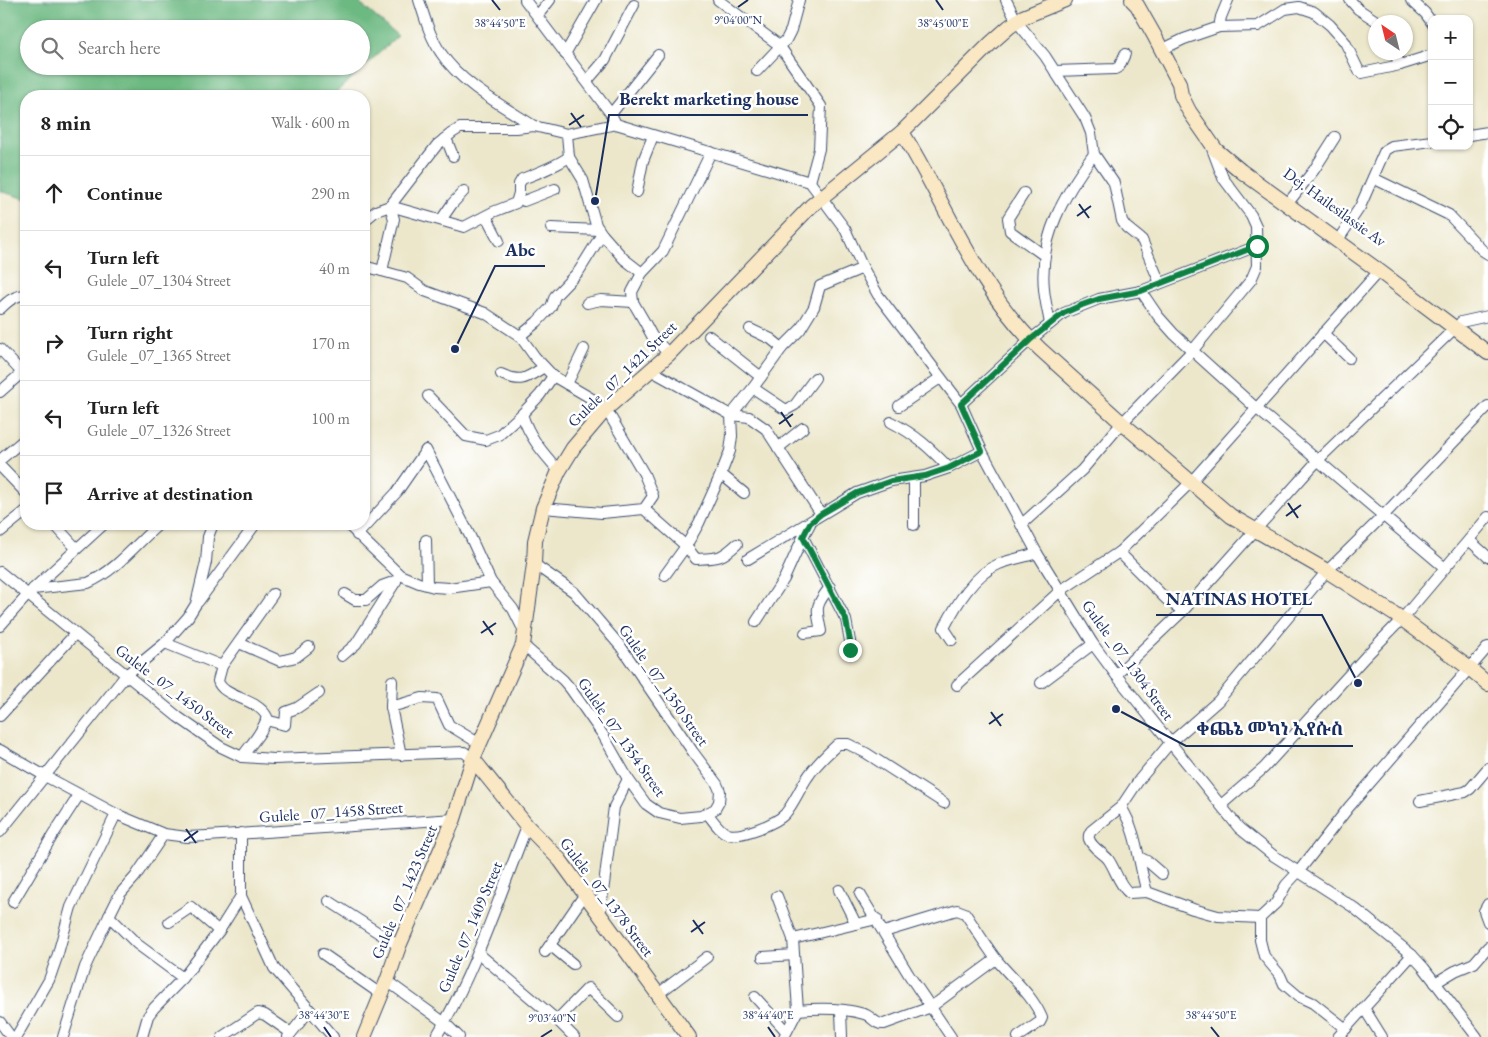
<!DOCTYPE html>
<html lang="en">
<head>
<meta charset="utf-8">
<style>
  body { margin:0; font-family:"EB Garamond","Noto Serif Ethiopic",serif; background:#f2f2f2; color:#222 }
  .controls { position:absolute; right:15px; top:15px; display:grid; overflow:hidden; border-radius:10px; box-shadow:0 1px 4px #0004 }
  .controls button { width:45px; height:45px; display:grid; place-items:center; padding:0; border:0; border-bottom:1px solid #e0e0e0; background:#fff; color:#222; font:25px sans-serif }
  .compass { position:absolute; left:1368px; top:15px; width:45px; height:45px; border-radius:50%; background:#fff; box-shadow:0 1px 4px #0004; rotate:325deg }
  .stop { position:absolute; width:15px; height:15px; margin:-11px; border:4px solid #0b8043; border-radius:50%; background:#fff }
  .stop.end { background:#0b8043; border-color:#fff; box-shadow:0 1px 5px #0008 }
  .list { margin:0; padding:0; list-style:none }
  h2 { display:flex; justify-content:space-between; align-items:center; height:65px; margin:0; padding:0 20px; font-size:21px }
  h2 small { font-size:16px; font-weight:400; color:#767676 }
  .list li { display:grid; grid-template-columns:32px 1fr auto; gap:15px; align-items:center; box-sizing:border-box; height:75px; padding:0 20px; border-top:1px solid #e0e0e0 }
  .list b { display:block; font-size:19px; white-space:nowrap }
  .list p { margin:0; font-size:16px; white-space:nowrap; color:#767676 }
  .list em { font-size:16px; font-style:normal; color:#767676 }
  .icon { flex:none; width:28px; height:28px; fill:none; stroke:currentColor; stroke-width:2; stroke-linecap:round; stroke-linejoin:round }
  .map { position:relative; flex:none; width:1488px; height:1037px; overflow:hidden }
  .search { position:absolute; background:#fff; box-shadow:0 1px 4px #0004; left:20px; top:20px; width:350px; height:55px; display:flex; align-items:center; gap:12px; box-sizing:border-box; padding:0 18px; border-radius:28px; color:#767676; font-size:19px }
  .panel { position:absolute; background:#fff; box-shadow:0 1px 4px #0004; left:20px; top:90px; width:350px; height:440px; border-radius:20px }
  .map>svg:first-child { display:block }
  .forest { fill:#6db982; stroke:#447470; fill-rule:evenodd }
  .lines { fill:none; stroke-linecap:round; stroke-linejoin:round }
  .minor-casing { stroke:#3a4b6e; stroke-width:12 }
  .secondary-casing { stroke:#3a4b6e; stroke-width:16 }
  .minor { stroke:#fff; stroke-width:10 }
  .secondary { stroke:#fae7c3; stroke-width:14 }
  .route { stroke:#0b8043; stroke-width:6 }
  .ticks { fill:none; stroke:#1b2f5e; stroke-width:2 }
  .labels { text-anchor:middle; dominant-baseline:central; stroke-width:5; stroke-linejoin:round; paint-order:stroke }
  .street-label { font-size:16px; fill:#1b2f5e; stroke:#fff }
  .ticks-label { font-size:12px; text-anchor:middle; fill:#1b2f5e; stroke:#fff; stroke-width:5; stroke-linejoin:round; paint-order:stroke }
  .leader { fill:none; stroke:#1b2f5e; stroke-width:2 }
  .callout-dot { fill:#1b2f5e; stroke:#fff; stroke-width:2 }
  .callout-label { font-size:18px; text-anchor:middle; font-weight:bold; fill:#1b2f5e; stroke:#fff; stroke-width:5; stroke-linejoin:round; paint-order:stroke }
</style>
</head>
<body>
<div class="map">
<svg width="1488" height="1037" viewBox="0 0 1488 1037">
  <rect width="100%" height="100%" fill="#fff"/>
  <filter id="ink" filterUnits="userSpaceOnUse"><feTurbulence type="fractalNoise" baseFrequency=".02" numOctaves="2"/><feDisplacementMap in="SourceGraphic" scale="10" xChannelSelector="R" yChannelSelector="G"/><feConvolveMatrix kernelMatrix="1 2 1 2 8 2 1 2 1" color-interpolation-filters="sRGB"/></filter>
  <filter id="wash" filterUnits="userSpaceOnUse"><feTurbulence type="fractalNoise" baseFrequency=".0096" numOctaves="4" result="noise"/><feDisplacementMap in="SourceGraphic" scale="20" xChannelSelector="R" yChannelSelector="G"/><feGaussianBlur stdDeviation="1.12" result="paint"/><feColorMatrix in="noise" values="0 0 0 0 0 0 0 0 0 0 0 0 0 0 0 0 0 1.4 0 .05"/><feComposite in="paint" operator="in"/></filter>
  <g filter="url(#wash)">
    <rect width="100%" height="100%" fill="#ece7cb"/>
    <path class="forest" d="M0,0H356L398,36L332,96H26V199L0,191ZM29,29H361V66H29Z"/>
  </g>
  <g filter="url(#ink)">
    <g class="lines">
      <defs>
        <g id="minor">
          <path d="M419,0C425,19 430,37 441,53C461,84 503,106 534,126"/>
          <path d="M525,0L611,114L616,124L810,182L845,229L863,268L878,295L961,404L982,451L1037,553L1093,644L1116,675L1239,828L1274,856L1353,907L1412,955L1424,968L1477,1037"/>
          <path d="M718,0L779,45L821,106L819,149L810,182"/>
          <path d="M1006,0L1017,22L1045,56L1085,118L1091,133L1094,154L1114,183L1122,221L1126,227L1142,240L1160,283"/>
          <path d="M1350,0L1358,9L1378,22"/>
          <path d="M1411,0L1425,13L1432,23"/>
          <path d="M538,15L550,0"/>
          <path d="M1219,27L1221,17L1228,0"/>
          <path d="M1161,50L1184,39L1219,27L1258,26L1285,9L1299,7L1314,12L1330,25L1345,42L1359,71L1362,73L1400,65L1432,55"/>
          <path d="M1394,52L1400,65"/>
          <path d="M565,54L596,0"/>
          <path d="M757,71L786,40L791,30L799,0"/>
          <path d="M1055,71L1115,69L1119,67L1125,54"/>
          <path d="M587,81L605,60L634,5"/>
          <path d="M611,114L658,55"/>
          <path d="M567,134L569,157L583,180L596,225L602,234L624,259L642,273"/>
          <path d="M1469,135L1488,132"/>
          <path d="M444,139L448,143L453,156"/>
          <path d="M1373,178L1449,215L1482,250L1488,254"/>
          <path d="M637,192L643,161L653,136"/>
          <path d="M1024,193L1008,218L1010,231L1045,256"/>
          <path d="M1292,198L1314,170L1335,137"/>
          <path d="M524,201L555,189"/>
          <path d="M486,216L499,241"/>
          <path d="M441,220L452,204L464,191"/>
          <path d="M364,221L376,211L390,206L464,227L493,212L516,203L519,193V184L522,179C538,173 554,167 569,157"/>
          <path d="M551,228L599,230"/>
          <path d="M1342,234L1360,207L1385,150L1392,146L1432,141"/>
          <path d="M364,266L407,278L425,291L485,313L520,336L535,357L553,376L594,400L606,409L644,474L653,496L644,509L602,513L543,508"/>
          <path d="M382,271L394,219L390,206L437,145L452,133L460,128H516L534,126L567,134L616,124"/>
          <path d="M1141,291L1158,316L1174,334L1257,409L1445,568"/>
          <path d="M587,303L601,300L633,302"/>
          <path d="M0,309C8,301 15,295 26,295"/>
          <path d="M1461,322L1488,316"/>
          <path d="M1050,324C1048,312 1045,301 1044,289C1039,237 1064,195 1094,154"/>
          <path d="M750,329L771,339L782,348"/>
          <path d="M1323,333L1349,358"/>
          <path d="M520,336L537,322L551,307L555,296L579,271L602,234"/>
          <path d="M709,336L761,377"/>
          <path d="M0,349L26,377"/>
          <path d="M669,354L652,336L644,321L633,302L632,292L642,273L663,251L711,152"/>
          <path d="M652,371L731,415L749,417L766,429L821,514"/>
          <path d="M501,374C522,383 525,379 544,367"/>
          <path d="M567,384L584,349"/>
          <path d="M753,388L786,410L795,405L815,378"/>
          <path d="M0,392L26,369"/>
          <path d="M428,396L466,436L486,440L499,435L522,414L540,395L553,376"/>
          <path d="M961,404L1030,340L1064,313L1099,299L1141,291L1257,246"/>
          <path d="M899,406L940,378"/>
          <path d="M1488,406L1384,515L1327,571L1218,701L1170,743L1139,780L1121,807C1138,833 1138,863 1147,892L1193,909L1218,916L1260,918L1276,903L1286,885L1299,871L1349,807L1488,647"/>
          <path d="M522,414C529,437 543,453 559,471"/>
          <path d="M891,422C916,435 930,448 949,468"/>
          <path d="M778,448L803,428"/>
          <path d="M0,460L26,438"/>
          <path d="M0,466L26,493"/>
          <path d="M721,474L744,493"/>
          <path d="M644,509L686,546L696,559C718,558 721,559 737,544"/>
          <path d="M54,524L76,548"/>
          <path d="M347,524L400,575L419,583L434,587L449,588L491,582"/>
          <path d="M810,524L803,537L846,620L850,641V650"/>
          <path d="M914,525V478"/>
          <path d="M1021,525L1082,470L1122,423L1193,350L1251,280L1257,266L1256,226L1251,215L1223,178L1211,146"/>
          <path d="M0,532L26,511"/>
          <path d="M357,535L397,492L426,450L470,536L491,582L513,609L525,633"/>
          <path d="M426,540L427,585"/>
          <path d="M1469,540L1488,557"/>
          <path d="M1119,552L1167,600L1183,611"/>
          <path d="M748,559L857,493L891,481L925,476L949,468L982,451"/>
          <path d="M0,572L178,717L221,747L242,757L274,759L464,752L473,759"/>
          <path d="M665,575L686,546L699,523L721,474L730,451L732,436L731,415L753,388L782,348L800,330L814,307L820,286L863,268"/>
          <path d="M33,589L88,583C117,570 136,544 159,524"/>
          <path d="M345,594L355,600H366L382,586L396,581"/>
          <path d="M198,602L254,526"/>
          <path d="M756,622L784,579L803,537"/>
          <path d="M0,626L33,589L104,524"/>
          <path d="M805,633L821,631C816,607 815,606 830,587"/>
          <path d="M952,640L944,628C956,605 974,574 999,564C1011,559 1025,557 1037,553"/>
          <path d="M165,643L222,666"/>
          <path d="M239,643L280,661L296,657L309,647"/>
          <path d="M523,645L563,680L570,688L603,735L628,779L646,804L659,813L680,818L701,816L715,809L719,802L720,791L717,784L693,752L621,647L574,592L534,564"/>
          <path d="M342,656L356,644L396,581"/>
          <path d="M1116,675L1183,611L1319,459L1454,329"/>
          <path d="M392,681L391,707L401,755"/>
          <path d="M1041,683L1093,644"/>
          <path d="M957,685L1060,591L1119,552L1147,525L1190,483L1379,271"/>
          <path d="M391,707L422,698L437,699L449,725L480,744"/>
          <path d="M0,716L75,634"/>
          <path d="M266,720L285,725L286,712L297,708L319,693"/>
          <path d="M0,750L45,776L116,814L164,834L187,837L207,836L454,819"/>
          <path d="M242,757C250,745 264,731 267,717C258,698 223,698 218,681L222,666L273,594"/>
          <path d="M1420,801L1465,792L1470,789L1488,768"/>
          <path d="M1221,805L1264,768L1366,656L1402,619L1488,517"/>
          <path d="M1121,807L1091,831C1089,835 1088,835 1089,839C1092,848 1102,852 1108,859C1116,870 1118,884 1129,893L1147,892"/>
          <path d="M707,813C713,820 719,831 728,834C740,838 777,823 785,814C794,803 799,790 807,778C815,765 827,754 838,744H848L866,753L944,803"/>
          <path d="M0,832L126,675L165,643L188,617L196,604L206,562L208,537L213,524"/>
          <path d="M1139,857L1147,861L1162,874"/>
          <path d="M839,890L856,924"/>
          <path d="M860,894L909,975L951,1037"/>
          <path d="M241,896L274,968L333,1037"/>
          <path d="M777,896L793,939L798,1010L784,1037"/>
          <path d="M329,901L399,946"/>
          <path d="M13,902L53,835L79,795"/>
          <path d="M1488,904L1484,911L1488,922"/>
          <path d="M600,915L614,807L628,779"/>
          <path d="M109,916L137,944L183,978"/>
          <path d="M1260,918V940L1264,956L1280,975L1284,984L1298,996L1313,1003L1346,1029"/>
          <path d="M169,922L191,907L219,931"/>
          <path d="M884,932L957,910L965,913C975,928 985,944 996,959C1012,979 1032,994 1042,1018L1040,1022L1018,1037"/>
          <path d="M793,939L877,919"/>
          <path d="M550,945L573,964"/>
          <path d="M545,952L585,894"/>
          <path d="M478,953L557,1020L574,1037"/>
          <path d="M323,954L382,995"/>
          <path d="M763,957L794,955"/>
          <path d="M387,981L445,1023L459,1037"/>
          <path d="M1435,983L1455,971L1474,963L1488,947"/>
          <path d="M658,994L707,957"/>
          <path d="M755,997L786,1031"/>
          <path d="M1364,1008L1382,1037"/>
          <path d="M798,1010C819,1008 843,1008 864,1014C872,1016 875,1025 884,1024L931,1007L996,959"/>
          <path d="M841,1011L842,1037"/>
          <path d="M557,1020L588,988L618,1017"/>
          <path d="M0,1022L11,1037"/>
          <path d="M16,1037L49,980L57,957L71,907L116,814"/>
          <path d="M63,1037L85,967L109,916L120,894L135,877L164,834"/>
          <path d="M142,1037L148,1016L154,1008L183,978L219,931L241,896V833"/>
          <path d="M222,1037L258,1013L265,1015L291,1033"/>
          <path d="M288,1037L309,1011"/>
          <path d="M436,1037C475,972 499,897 527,826"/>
          <path d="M1338,1037L1412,955"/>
        </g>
        <g id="secondary">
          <path d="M1132,0L1137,5L1154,35L1179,83L1181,95L1189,111L1216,150L1241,171L1379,271L1488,353"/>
          <path d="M902,132C947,205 977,290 1040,349L1122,423L1231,516L1327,571L1402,619L1469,668L1488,684"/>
          <path d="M473,759L527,826L560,860L689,1037"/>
          <path d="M364,1037L387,981L399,946L454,819L473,759L523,645L534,564L535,541L543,508L559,471L573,448L606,409L669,354L811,206L902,132L991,43L1009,27L1023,17L1065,0"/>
        </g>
      </defs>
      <use href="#minor" class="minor-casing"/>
      <use href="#secondary" class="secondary-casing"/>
      <use href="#minor" class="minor"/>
      <use href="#secondary" class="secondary"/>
    </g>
  </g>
  <g class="lines" filter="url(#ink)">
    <path class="route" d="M850,650V641L846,620L803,537L810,523L821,514L857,493L891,481L925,476L949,468L982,451L961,404L1030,340L1064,313L1082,305L1099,299L1141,291L1257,246"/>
  </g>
  <path class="ticks" d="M492,0L500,10M936,0L943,10M738,7L748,0M571,113L581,127M569,125L584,115M1079,204L1089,218M1077,216L1091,206M781,412L791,427M779,424L793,414M1288,503L1298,518M1286,516L1301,505M483,621L493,635M481,633L496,623M991,712L1001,726M989,724L1003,714M186,829L196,843M184,841L198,831M693,920L703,934M691,932L705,922M324,1027L331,1037M768,1027L775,1037M1211,1027L1219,1037M541,1037L552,1030"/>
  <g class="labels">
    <g class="street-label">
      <text transform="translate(1335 207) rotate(36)">Dej. Hailesilassie Av</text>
      <text transform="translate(622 374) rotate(-44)">Gulele _07_1421 Street</text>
      <text transform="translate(1128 660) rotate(54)">Gulele _07_1304 Street</text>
      <text transform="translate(664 685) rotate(55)">Gulele _07_1350 Street</text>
      <text transform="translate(175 691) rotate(37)">Gulele _07_1450 Street</text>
      <text transform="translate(622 737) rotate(55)">Gulele_07_1354 Street</text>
      <text transform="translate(331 812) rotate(-4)">Gulele _07_1458 Street</text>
      <text transform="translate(404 892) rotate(-67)">Gulele _07_1423 Street</text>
      <text transform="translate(607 897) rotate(53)">Gulele _07_1378 Street</text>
      <text transform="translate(470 927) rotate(-67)">Gulele_07_1409 Street</text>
    </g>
  </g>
  <g class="ticks-label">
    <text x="738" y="24">9°04'00"N</text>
    <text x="500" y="27">38°44'50"E</text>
    <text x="943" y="27">38°45'00"E</text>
    <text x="324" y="1019">38°44'30"E</text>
    <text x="768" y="1019">38°44'40"E</text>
    <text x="1211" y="1019">38°44'50"E</text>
    <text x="552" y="1022">9°03'40"N</text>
  </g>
  <path class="leader" d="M595 201L609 115H808M455 349L495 266H545M1358 683L1322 615H1156M1116 709L1186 746H1353"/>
  <g class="callout-dot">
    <circle cx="595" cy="201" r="5"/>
    <circle cx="455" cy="349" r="5"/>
    <circle cx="1358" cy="683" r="5"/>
    <circle cx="1116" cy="709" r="5"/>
  </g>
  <g class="callout-label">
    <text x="709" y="105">Berekt marketing house</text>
    <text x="520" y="256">Abc</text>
    <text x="1239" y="605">NATINAS HOTEL</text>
    <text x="1270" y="735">ቀጨኔ መካነ ኢየሱስ</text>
  </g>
</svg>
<div class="controls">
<button>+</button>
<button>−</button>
<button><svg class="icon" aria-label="locate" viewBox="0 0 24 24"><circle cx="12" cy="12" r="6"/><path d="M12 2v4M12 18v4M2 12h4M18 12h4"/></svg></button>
</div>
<svg class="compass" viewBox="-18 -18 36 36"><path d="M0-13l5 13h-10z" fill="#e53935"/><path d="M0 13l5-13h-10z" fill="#767676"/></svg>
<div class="stop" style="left:1257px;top:246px"></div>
<div class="stop end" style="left:850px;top:650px"></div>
<div class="search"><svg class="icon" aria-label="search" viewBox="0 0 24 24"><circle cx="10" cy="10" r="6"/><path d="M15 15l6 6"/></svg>Search here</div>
<section class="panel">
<h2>8 min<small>Walk · 600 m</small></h2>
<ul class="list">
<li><svg class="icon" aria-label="ahead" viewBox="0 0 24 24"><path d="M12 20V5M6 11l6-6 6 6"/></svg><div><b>Continue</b></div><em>290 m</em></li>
<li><svg class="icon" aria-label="left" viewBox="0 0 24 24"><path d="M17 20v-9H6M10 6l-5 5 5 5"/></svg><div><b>Turn left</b><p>Gulele _07_1304 Street</p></div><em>40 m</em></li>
<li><svg class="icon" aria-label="right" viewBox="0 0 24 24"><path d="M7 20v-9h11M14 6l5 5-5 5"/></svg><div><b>Turn right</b><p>Gulele _07_1365 Street</p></div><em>170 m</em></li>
<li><svg class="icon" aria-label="left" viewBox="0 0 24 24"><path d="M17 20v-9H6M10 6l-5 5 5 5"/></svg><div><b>Turn left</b><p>Gulele _07_1326 Street</p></div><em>100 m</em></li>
<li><svg class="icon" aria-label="arrive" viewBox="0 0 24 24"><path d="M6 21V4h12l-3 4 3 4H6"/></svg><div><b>Arrive at destination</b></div></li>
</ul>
</section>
</div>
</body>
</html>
